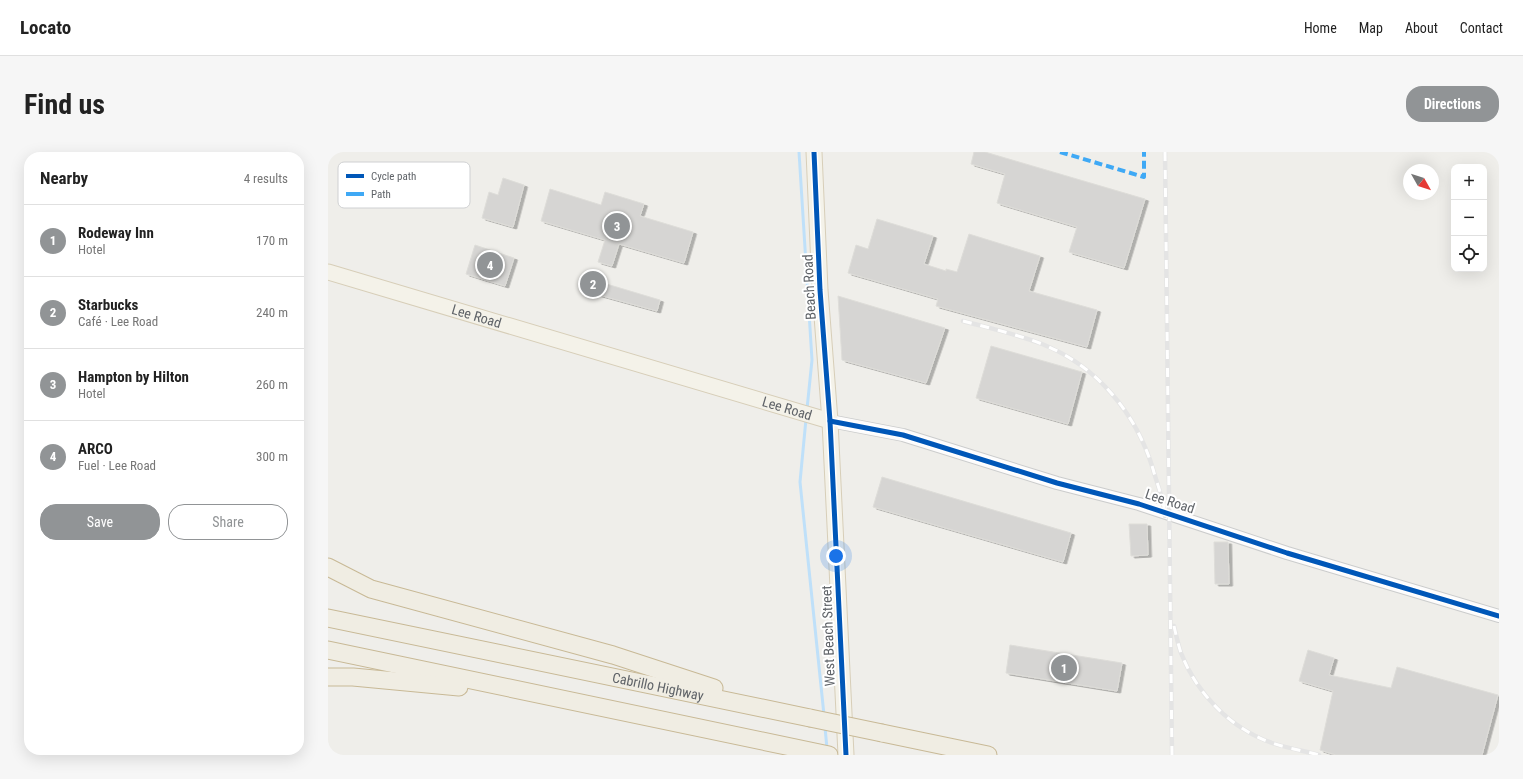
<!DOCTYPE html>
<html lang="en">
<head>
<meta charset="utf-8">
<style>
  body { margin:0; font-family:"Roboto Condensed",sans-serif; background:#f6f6f6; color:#222 }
  .controls { position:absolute; right:12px; top:12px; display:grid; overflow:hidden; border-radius:8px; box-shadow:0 4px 16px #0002 }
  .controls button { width:36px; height:36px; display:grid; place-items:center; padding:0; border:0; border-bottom:1px solid #e0e0e0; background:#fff; color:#222; font:20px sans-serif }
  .compass { position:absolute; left:1075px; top:12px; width:36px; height:36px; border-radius:50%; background:#fff; box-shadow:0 4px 16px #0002; rotate:129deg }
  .you { position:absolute; left:508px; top:404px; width:14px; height:14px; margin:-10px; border:3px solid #fff; border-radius:50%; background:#1a73e8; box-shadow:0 0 0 6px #1a73e833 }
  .badge { display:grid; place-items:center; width:26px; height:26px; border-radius:50%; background:#919496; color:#fff; font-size:13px; font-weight:700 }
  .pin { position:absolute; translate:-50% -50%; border:2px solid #fff; box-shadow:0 1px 4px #0006 }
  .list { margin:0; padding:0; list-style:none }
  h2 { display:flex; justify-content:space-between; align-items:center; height:52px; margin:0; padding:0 16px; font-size:17px }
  h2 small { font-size:13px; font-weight:400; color:#767676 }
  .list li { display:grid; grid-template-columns:26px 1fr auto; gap:12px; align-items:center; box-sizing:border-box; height:72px; padding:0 16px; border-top:1px solid #e0e0e0 }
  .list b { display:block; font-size:15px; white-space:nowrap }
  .list p { margin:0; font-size:13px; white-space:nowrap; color:#767676 }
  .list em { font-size:13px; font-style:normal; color:#767676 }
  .actions { display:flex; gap:8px; padding:12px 16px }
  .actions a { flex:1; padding:9px 0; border:1px solid #919496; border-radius:16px; text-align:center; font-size:14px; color:#919496 }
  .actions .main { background:#919496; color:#fff }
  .icon { flex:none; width:22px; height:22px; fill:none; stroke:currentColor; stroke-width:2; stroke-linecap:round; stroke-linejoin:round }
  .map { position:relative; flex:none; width:1171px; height:603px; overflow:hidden; border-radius:16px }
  header { display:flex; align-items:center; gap:24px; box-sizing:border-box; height:56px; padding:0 20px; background:#fff; border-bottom:1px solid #e0e0e0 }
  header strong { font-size:19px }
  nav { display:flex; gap:22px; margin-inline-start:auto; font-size:14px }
  .intro { display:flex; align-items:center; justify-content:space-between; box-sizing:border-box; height:96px; padding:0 24px }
  h1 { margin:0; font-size:28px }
  .button { padding:10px 18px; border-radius:16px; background:#919496; color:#fff; font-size:14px; font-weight:700 }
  main { display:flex; gap:24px; padding:0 24px }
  aside { flex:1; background:#fff; border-radius:16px; box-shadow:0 4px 16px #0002 }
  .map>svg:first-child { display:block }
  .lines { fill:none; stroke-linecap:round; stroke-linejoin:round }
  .stream { stroke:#bfe0f9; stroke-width:3 }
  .building { fill:#d6d5d3; stroke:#deddd9; filter:url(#shadow) }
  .minor-casing { stroke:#cbcccc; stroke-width:14 }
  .major-casing { stroke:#d7ceb8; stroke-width:17 }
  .highway-casing { stroke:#c8b996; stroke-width:19 }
  .minor { stroke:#fdfcfc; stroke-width:12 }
  .major { stroke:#f4f2e9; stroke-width:15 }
  .highway { stroke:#f0ede3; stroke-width:17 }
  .rail-casing { stroke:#e4e4e4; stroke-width:4.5 }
  .rail { stroke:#fff; stroke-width:3; stroke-dasharray:9; stroke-linecap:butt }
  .highway-bridge-casing { stroke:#c8b996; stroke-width:19; stroke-linecap:butt }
  .highway-bridge { stroke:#f0ede3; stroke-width:17 }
  .quiet { stroke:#3fa9f5; stroke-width:4; stroke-dasharray:8 4; stroke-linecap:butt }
  .cycleway-casing { stroke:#fff; stroke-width:8 }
  .cycleway { stroke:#0057b8; stroke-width:5 }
  .labels { text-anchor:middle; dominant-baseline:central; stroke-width:4; stroke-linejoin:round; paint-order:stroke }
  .street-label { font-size:14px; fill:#5f6368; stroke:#fff }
  .key { fill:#fff; stroke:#cfd0d2; stroke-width:1 }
  .key-label { font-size:11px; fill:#5f6368 }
</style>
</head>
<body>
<header>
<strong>Locato</strong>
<nav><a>Home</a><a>Map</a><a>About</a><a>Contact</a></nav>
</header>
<div class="intro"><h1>Find us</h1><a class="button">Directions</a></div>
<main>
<aside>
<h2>Nearby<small>4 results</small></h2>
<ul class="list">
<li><span class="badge">1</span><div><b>Rodeway Inn</b><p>Hotel</p></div><em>170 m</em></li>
<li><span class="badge">2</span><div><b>Starbucks</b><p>Café · Lee Road</p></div><em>240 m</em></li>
<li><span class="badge">3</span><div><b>Hampton by Hilton</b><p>Hotel</p></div><em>260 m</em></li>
<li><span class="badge">4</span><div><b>ARCO</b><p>Fuel · Lee Road</p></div><em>300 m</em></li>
</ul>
<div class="actions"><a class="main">Save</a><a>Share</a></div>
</aside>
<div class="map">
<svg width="1171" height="603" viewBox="0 0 1171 603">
  <defs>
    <filter id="shadow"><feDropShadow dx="3.5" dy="2" stdDeviation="0" flood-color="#0004"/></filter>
  </defs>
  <rect width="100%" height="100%" fill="#efeeea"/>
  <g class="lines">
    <g class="stream">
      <path d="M471,0L484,208L479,257"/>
      <path d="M478,267L472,330L496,563"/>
      <path d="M497,575L499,597"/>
    </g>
  </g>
  <g class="building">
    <path d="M646,0H657L817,47L796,116L741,100L749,75L669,51L677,22L643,12Z"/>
    <path d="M175,26L196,33L185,75L154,66L161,40L170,43Z"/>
    <path d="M222,37L273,53L277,40L316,52L312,64L365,80L356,111L291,92L284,114L270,110L277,88L213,69Z"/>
    <path d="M549,67L605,84L596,112L618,119V117L629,120L641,82L712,104L701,139L769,158L759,195L608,154L610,147L520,121L528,93L540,97Z"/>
    <path d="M147,93L186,106L177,134L138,122Z"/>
    <path d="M258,121L272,125V130L332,148L329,159L253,138Z"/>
    <path d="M510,144L617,176L598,231L514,208Z"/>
    <path d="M663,194L754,220L740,272L648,246Z"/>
    <path d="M554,325L743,381L735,410L545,355Z"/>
    <path d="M801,372H819L820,403L803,404Z"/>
    <path d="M886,390H900L901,432H887Z"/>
    <path d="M682,493L794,511L789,539L678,521Z"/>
    <path d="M980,498L1006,506L1001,523L1063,536L1069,515L1170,543L1154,603H1008L992,598L1005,539L971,529Z"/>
  </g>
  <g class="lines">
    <defs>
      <path id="minor" d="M502,269L575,283L729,331L811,352L959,401L1171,464"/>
      <g id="major">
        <path d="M486,0L492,138L502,269L518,603"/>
        <path id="s1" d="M0,120L502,269"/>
      </g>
      <g id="highway">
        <path d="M0,415L43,437L285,503L386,536"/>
        <path id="s2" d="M0,466L482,566"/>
        <path d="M0,498L501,603"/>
        <path d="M0,525H25L131,535"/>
        <path d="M554,581L660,603"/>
      </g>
    </defs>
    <use href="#minor" class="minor-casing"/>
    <use href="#major" class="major-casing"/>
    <use href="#highway" class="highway-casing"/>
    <use href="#minor" class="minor"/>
    <use href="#major" class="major"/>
    <use href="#highway" class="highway"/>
    <defs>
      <g id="rail">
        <path d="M837,0L844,603"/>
        <path d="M635,169C661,176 688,182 714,192C769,214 808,261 825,317C829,332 836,348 837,364"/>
        <path d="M846,474C848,483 850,492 853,501C869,542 902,576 944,591C959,596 976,599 991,603"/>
      </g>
    </defs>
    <use href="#rail" class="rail-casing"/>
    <use href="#rail" class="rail"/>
    <defs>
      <path id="highway-bridge" d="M482,566L554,581"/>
    </defs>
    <use href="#highway-bridge" class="highway-bridge-casing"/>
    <use href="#highway-bridge" class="highway-bridge"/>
    <path class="quiet" d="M732,0L816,25V0"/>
    <defs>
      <g id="cycleway">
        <path d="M486,0L492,138L502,269L518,603"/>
        <path d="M502,269L575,283L729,331L811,352L959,401L1171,464"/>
      </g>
    </defs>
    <use href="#cycleway" class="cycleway-casing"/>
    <use href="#cycleway" class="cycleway"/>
  </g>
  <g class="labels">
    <g class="street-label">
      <text transform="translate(481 135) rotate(-93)">Beach Road</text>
      <text stroke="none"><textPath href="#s1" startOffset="155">Lee Road</textPath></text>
      <text stroke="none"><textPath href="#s1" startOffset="479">Lee Road</textPath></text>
      <text transform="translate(842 349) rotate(18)">Lee Road</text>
      <text transform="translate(500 484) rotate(-92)">West Beach Street</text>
      <text stroke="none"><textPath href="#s2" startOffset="337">Cabrillo Highway</textPath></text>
    </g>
  </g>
  <rect x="10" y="10" width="132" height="46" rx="6" class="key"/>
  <rect x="18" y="22" width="18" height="4" fill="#0057b8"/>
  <rect x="18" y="40" width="18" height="4" fill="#3fa9f5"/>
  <g class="key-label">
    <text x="43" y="28">Cycle path</text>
    <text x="43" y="46">Path</text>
  </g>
</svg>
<div class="controls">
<button>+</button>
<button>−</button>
<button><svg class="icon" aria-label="locate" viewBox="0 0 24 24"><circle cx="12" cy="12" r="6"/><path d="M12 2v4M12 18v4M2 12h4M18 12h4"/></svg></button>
</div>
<svg class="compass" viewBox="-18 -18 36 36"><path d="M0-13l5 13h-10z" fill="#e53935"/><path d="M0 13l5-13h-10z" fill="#767676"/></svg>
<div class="you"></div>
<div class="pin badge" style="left:736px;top:516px">1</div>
<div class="pin badge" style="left:265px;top:132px">2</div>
<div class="pin badge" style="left:289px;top:74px">3</div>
<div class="pin badge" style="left:162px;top:113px">4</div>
</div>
</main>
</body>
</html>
